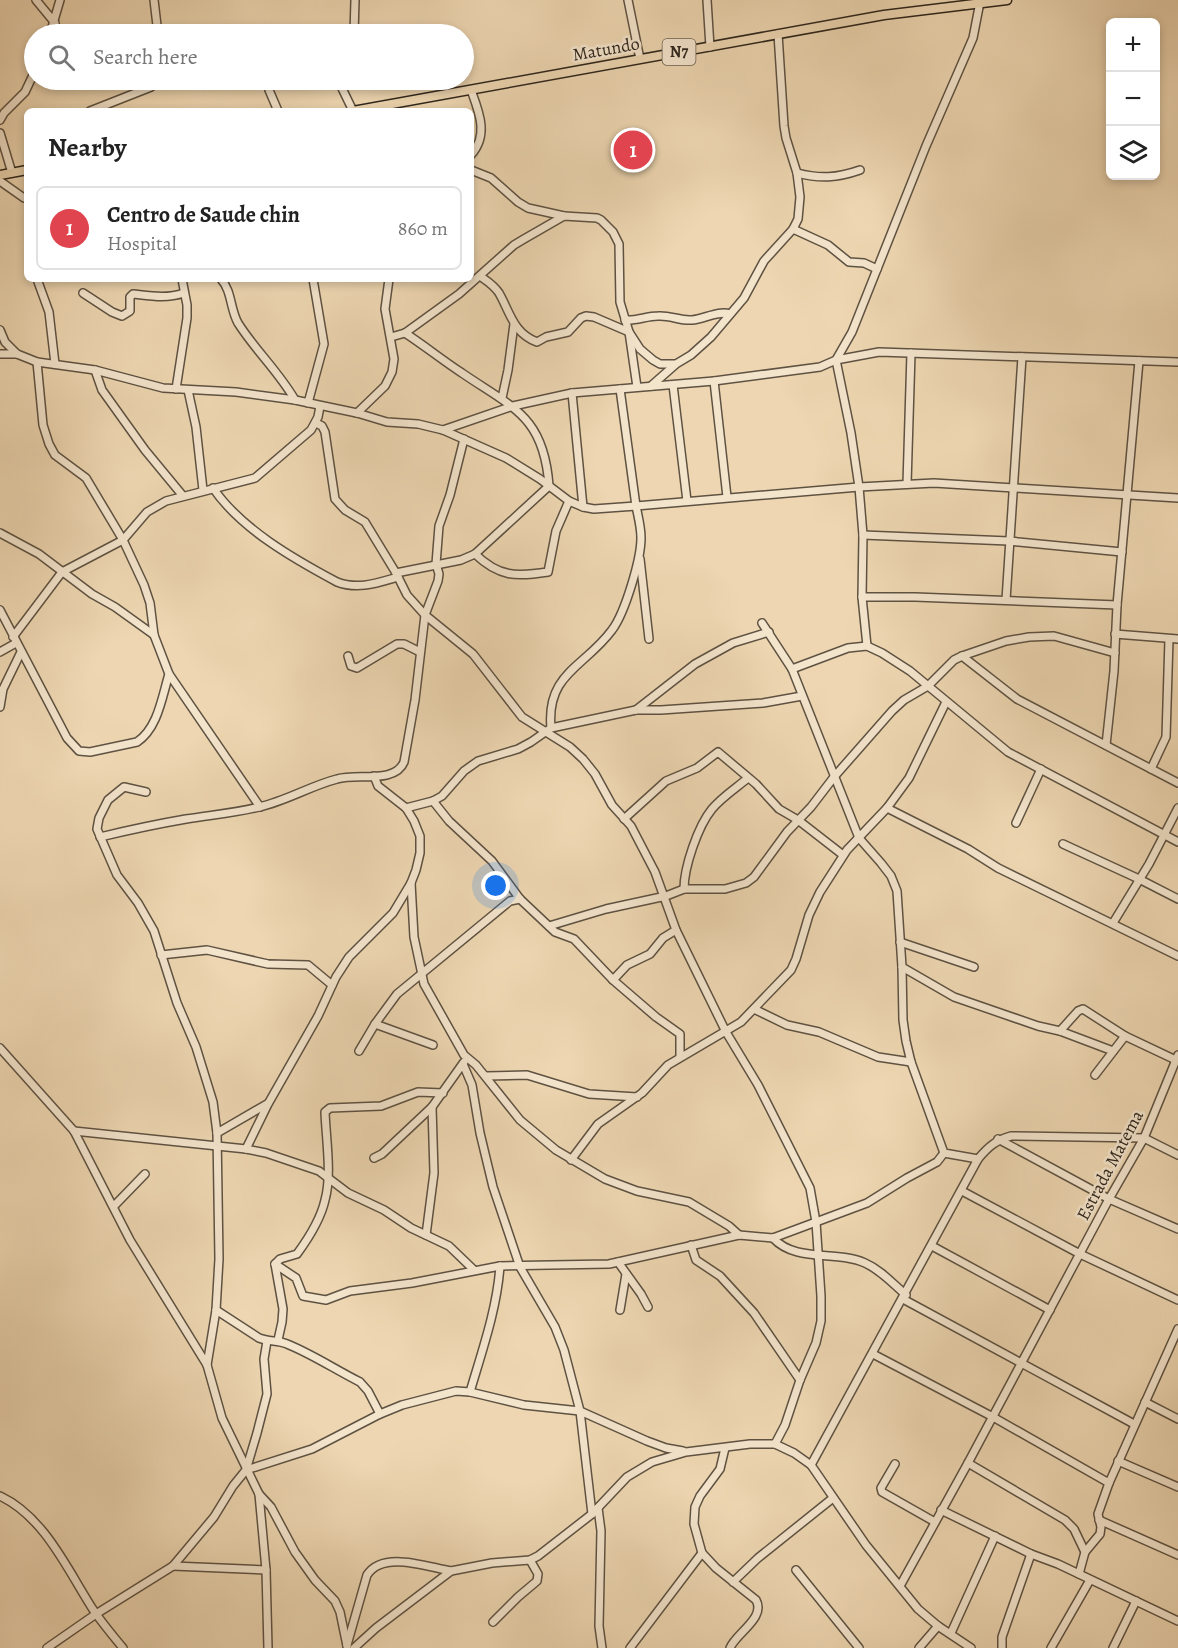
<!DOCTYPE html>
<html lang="en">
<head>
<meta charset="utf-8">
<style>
  body { margin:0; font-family:Alegreya,serif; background:#f2f2f2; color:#222 }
  .controls { position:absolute; right:18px; top:18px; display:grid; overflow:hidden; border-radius:9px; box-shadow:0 3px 9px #0003 }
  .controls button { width:54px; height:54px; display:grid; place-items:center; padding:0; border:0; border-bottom:2px solid #e0e0e0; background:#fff; color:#222; font:30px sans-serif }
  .you { position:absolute; left:496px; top:886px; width:21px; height:21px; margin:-15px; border:4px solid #fff; border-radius:50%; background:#1a73e8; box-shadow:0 0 0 9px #1a73e833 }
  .badge { display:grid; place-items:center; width:39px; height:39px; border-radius:50%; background:#1a73e8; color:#fff; font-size:20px; font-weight:700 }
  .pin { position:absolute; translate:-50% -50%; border:3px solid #fff; box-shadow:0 2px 6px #0006 }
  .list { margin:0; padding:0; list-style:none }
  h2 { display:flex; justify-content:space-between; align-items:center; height:78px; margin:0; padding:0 24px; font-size:26px }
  h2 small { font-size:20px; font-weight:400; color:#767676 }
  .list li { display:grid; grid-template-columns:39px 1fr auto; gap:18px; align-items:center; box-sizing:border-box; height:84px; margin:0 12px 12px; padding:0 12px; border:2px solid #e0e0e0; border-radius:9px }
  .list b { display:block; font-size:22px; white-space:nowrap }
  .list p { margin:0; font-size:20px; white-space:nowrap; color:#767676 }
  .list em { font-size:20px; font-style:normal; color:#767676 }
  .icon { flex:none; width:33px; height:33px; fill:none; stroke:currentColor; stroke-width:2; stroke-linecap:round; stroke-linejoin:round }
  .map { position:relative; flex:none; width:1178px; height:1648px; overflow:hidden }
  .search { position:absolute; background:#fff; box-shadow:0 3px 9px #0003; left:24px; top:24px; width:450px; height:66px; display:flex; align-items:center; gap:15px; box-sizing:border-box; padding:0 21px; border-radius:33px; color:#767676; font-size:22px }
  .panel { position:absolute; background:#fff; box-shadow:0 3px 9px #0003; left:24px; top:108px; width:450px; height:174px; border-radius:9px }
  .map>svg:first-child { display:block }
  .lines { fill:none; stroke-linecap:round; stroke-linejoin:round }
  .minor-casing { stroke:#5e5242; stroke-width:10 }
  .major-casing { stroke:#2e261d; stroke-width:11 }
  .minor { stroke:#f3e4cc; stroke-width:7 }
  .major { stroke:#edd6b1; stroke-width:8 }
  .labels { text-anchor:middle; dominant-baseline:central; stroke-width:5; stroke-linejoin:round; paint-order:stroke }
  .shield { fill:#f3e4cc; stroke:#695f52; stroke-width:1.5 }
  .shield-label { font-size:16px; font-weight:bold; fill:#2e261d }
  .street-label { font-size:18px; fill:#2e261d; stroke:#f3e4cc }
</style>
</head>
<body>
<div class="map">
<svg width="1178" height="1648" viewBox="0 0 1178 1648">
  <rect width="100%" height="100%" fill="#edd6b1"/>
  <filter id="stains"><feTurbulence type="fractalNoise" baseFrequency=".00333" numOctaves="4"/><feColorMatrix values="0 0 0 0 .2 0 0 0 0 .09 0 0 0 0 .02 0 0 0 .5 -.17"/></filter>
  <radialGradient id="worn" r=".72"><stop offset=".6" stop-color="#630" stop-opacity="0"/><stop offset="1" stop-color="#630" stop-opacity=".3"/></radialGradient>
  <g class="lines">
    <defs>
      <g id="minor">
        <path d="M36,0L55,23"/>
        <path d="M154,0L158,34"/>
        <path d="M628,0L640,59"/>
        <path d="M707,0L710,47"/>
        <path d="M50,34L60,0"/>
        <path d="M324,34L325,30"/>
        <path d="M354,34L355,0"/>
        <path d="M268,80L269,90L278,111"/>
        <path d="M338,80L353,111"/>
        <path d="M90,111L151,87L159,80"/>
        <path d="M0,120L4,113L25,92L34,73"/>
        <path d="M0,133L12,173"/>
        <path d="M471,155C489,135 479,112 471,90"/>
        <path d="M471,170L491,178L518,202L528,208L564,216"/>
        <path d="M797,173C820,179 837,178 860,170"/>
        <path d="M0,181L24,198H27"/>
        <path d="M793,229L828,245L849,262L864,263L877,269"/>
        <path d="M480,276C487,281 494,285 499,293C510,312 513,333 537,342L546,337L568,332L581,318L586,316L594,317L629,332L640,349L653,360L660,364H674"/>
        <path d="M37,279L49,312L55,364"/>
        <path d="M221,279C232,291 230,309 238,323C255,350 279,372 295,400"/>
        <path d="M83,293L112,312L122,316L130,311V297L133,294C151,296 166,299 184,293"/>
        <path d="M625,320C637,321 646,316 658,316C670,315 680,321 692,320C704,319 719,310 730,314"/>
        <path d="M0,330L5,342L17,354L37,362L95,370L163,388L236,392L295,400L357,413L387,422L418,424L443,430L506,458L540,479L569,501L583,507L594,509L636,506L859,487L934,483L1178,498"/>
        <path d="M391,337L405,333L459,294L514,245L524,239L564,216L597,218L601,220L613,232L619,244L620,302L629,332L637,387"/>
        <path d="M0,354H17"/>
        <path d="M37,362L43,425L49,444L55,455L86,478L123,540L144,585L150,603L154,635L169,674L260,807"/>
        <path d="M95,370L102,390L145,450L183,496"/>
        <path d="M714,381L727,497"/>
        <path d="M673,385L687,501"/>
        <path d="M651,386L676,364L691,355L711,337L744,298L764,261L793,229L798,219L800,197L797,173L786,138L784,126L778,34"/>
        <path d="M176,389L187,318V305L182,279"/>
        <path d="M188,390L196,427L203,490"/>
        <path d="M572,393L583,507"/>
        <path d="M502,398L508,370L514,324"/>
        <path d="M308,403L324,344L313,279"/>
        <path d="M357,413L385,386L392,372L394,359L385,309L389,279"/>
        <path d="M316,423L322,426L325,432L335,499L345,510L365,522L396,573L407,595L425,615L473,654L522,717L570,747L583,759L595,774L612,805L631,826L655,872L676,930L726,1032L758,1085L810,1188L816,1222L821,1296V1321L816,1343L800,1380L785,1425L775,1444"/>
        <path d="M443,430L513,406L572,393L714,381L820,367L836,360L879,352L1178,362"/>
        <path d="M907,484L911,353"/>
        <path d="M213,488C241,529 294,559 337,582C358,590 377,583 398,577"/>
        <path d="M0,533L39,554L92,594L115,607L154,635"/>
        <path d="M863,535L1009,541L1122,552"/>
        <path d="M475,554C499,577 516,577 548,572L556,531L569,501"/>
        <path d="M640,559L649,639"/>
        <path d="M396,573L461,560L475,554L549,486C544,416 513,408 462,373C442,360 425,346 405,333"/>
        <path d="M862,597H915L1117,605"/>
        <path d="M1006,600L1022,357"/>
        <path d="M0,610L67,738L79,751L90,752L137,742C158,728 162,697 169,674"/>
        <path d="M762,623L792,669L859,838L881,863L891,876L897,891L902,967L903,1020L906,1041L911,1062L944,1153L978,1159"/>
        <path d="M1115,634L1178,639"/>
        <path d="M13,637L62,572L123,540L147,512L166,501L255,478L311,430L318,417L320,406"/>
        <path d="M867,646L862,597L863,535L859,487L851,433L836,360L852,332L926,146L973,38L980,2"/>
        <path d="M0,652L16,643"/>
        <path d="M348,656L351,666L357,668L397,644H404L420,652"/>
        <path d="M962,656L1017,699L1178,783"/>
        <path d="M792,669L848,648L867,646L882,653L910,671L1008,752L1178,842"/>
        <path d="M0,707L3,689L21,652"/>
        <path d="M636,710L695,664L733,643L769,632"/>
        <path d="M551,728C546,673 585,667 612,630C625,613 641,559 641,538C641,527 638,516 636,506L620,389"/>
        <path d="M1106,745L1114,671L1117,605L1139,361"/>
        <path d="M1151,769L1166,737L1169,639"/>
        <path d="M146,792L124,787L108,800L99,818L97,829L117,875L138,903L154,931L177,1003L196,1047L213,1102L217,1133L219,1259L216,1310L207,1365"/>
        <path d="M433,801L449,821L492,861L520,899L555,932L574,939L613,980L656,1017L680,1034V1057"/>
        <path d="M406,808L433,801L442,796L464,771L478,761L518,749L531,742L551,728L636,710H661L763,703L802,696"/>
        <path d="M887,808L968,849L998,868L1178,956"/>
        <path d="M624,819L666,781L697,768L718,752L756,784L779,809L798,820L843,855"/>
        <path d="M1016,823L1041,769"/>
        <path d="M100,837C129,830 157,824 186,819C211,815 235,813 259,807C286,801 310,786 337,779C357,773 395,784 404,762L415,700L425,615L438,581L439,574L436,564L439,526L450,495L464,439"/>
        <path d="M1063,844L1139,879L1178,899"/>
        <path d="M411,883L414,937L424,984L464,1055L476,1065L520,1120L556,1150L605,1179L637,1191L689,1202L729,1226L739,1235"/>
        <path d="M684,889C684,867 698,826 712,809C722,797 736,788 748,778"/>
        <path d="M1113,923L1149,864L1178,808"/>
        <path d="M549,926L606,909L666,896L684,889H725L746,883L754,877L787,832L811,807L834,777L892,711L904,700L928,686L954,660L962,656L1006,641L1029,637L1054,636L1115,653"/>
        <path d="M900,942L974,967"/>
        <path d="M161,955L207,950L268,964L308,965L332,985"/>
        <path d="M902,967L954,997L1038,1026L1060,1031L1113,1051"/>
        <path d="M613,980L627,965L650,954L663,938L676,930"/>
        <path d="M754,1009L787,1025L819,1032L878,1057L911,1062"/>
        <path d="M375,1024L433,1045"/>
        <path d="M1060,1031L1078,1011L1083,1009L1125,1036L1178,1061"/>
        <path d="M0,1048L74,1131L130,1240L207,1365L222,1418L259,1494L266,1570L268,1648"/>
        <path d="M359,1051L375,1024L397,994L510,901L520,899"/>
        <path d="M463,1064L472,1085L480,1133L493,1187L520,1267L555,1327L564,1350L580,1411L592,1514"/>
        <path d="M1095,1075L1125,1036"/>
        <path d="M486,1076L527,1075L589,1094L637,1097"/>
        <path d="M74,1131L246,1149L266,1153L319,1171L348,1193L384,1210L411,1228L449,1246L474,1270"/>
        <path d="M217,1133L267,1104"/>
        <path d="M998,1139L1109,1199L1178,1229"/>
        <path d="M246,1149L268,1104L318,1016L336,977L349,957L393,913L411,883L416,870L420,853V836L414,821L406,808L378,786L374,776"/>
        <path d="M374,1158L382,1154L432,1107L464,1062"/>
        <path d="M571,1160L598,1124L642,1093L668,1065L741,1022L791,970L796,959L809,915L820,892L847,850L887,808L909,778L946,702"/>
        <path d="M962,1191L1080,1254L1178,1300"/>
        <path d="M114,1206L145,1174"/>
        <path d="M426,1235L434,1173L432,1107"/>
        <path d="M773,1238C796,1263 836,1250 865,1263C881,1270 893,1284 906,1295"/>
        <path d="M691,1245L696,1260L720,1276L754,1313L800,1380"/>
        <path d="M932,1246L1050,1310"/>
        <path d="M618,1262L641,1294L648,1307"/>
        <path d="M275,1264L296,1278L303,1296L326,1300L350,1291L412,1283L500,1266L609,1264L739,1235L773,1238L867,1203L907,1178L937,1162L944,1153"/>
        <path d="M903,1299L1134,1424"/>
        <path d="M216,1310L259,1338C269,1342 278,1340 287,1344C312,1354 336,1370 360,1382L368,1391L380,1414"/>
        <path d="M620,1310L626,1274"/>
        <path d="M278,1340L282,1322L283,1309L275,1264L280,1259L297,1254C308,1239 321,1218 325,1200C332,1175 326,1139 325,1112L330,1108L381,1106L418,1092L443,1093"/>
        <path d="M873,1354L993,1417L1109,1483L1178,1329"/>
        <path d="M470,1392C482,1351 497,1309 500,1266"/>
        <path d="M1145,1402L1178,1419"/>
        <path d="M725,1448L720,1469L700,1496L695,1507L694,1524L702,1553L716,1568L756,1600C766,1618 736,1633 730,1648"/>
        <path d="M1118,1461L1178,1487"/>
        <path d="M968,1463L1065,1520L1074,1529L1085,1552"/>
        <path d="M895,1464L881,1488L882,1492L935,1522"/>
        <path d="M811,1465L978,1159C988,1147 996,1140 1011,1136L1144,1138L1178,1155"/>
        <path d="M246,1470L312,1449L380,1414L402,1405L456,1391L470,1392L524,1405L580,1411L647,1441L666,1448L683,1451"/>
        <path d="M259,1494L271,1507L295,1552L315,1580L335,1601L340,1612L347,1646"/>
        <path d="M0,1496C45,1517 68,1571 94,1611C103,1624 113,1636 123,1648"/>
        <path d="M598,1508L601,1531L599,1626L602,1648"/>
        <path d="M941,1510L1031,1554L1058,1564L1178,1621"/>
        <path d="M1099,1520L1178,1555"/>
        <path d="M173,1566L266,1570"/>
        <path d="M796,1570L859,1648"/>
        <path d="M1079,1574L1085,1552L1100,1534L1101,1527L1098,1514L1109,1483"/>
        <path d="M733,1582L758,1558L833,1498"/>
        <path d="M900,1586L968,1463L1109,1199L1144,1138L1178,1055"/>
        <path d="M493,1622L518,1597L537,1581L538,1574L530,1560"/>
        <path d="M951,1633L995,1536"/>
        <path d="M347,1645L367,1575C383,1550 427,1567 451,1571"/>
        <path d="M47,1648L96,1614L173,1566L214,1517L233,1486L246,1470L257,1433L267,1394L264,1359L267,1341"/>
        <path d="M354,1648L376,1628L451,1571L492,1563L530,1560L538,1556L592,1514L627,1477L652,1462L686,1452L750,1444H775L794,1453L811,1465L866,1545L918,1609L938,1626L971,1648"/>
        <path d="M630,1648L702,1553"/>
        <path d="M919,1648L938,1626"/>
        <path d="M1002,1648V1637L1031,1554"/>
        <path d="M1051,1648L1090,1580"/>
        <path d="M1113,1648L1136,1601"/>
      </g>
      <g id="major">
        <path d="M353,111L884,15L1007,0"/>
        <path d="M0,175L27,170"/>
      </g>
    </defs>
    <use href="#minor" class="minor-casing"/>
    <use href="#major" class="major-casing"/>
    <use href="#minor" class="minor"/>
    <use href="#major" class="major"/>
  </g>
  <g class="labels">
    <rect class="shield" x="662.5" y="39" width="33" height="26" rx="4.5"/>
    <g class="shield-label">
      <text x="679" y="52">N7</text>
    </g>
    <g class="street-label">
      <text transform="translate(606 49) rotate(-10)">Matundo</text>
      <text transform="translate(1110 1165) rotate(-62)">Estrada Matema</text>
    </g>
  </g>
  <rect width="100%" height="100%" filter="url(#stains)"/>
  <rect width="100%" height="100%" fill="url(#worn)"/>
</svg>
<div class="controls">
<button>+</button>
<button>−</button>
<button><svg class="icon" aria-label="layers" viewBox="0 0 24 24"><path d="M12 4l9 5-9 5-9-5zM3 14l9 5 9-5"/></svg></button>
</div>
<div class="you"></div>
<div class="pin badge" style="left:633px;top:150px;background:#e0444e">1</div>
<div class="search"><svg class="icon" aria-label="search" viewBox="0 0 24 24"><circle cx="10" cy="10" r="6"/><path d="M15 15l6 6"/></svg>Search here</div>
<section class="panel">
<h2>Nearby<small></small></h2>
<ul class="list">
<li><span class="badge" style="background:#e0444e">1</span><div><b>Centro de Saude chin</b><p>Hospital</p></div><em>860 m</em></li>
</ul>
</section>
</div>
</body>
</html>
